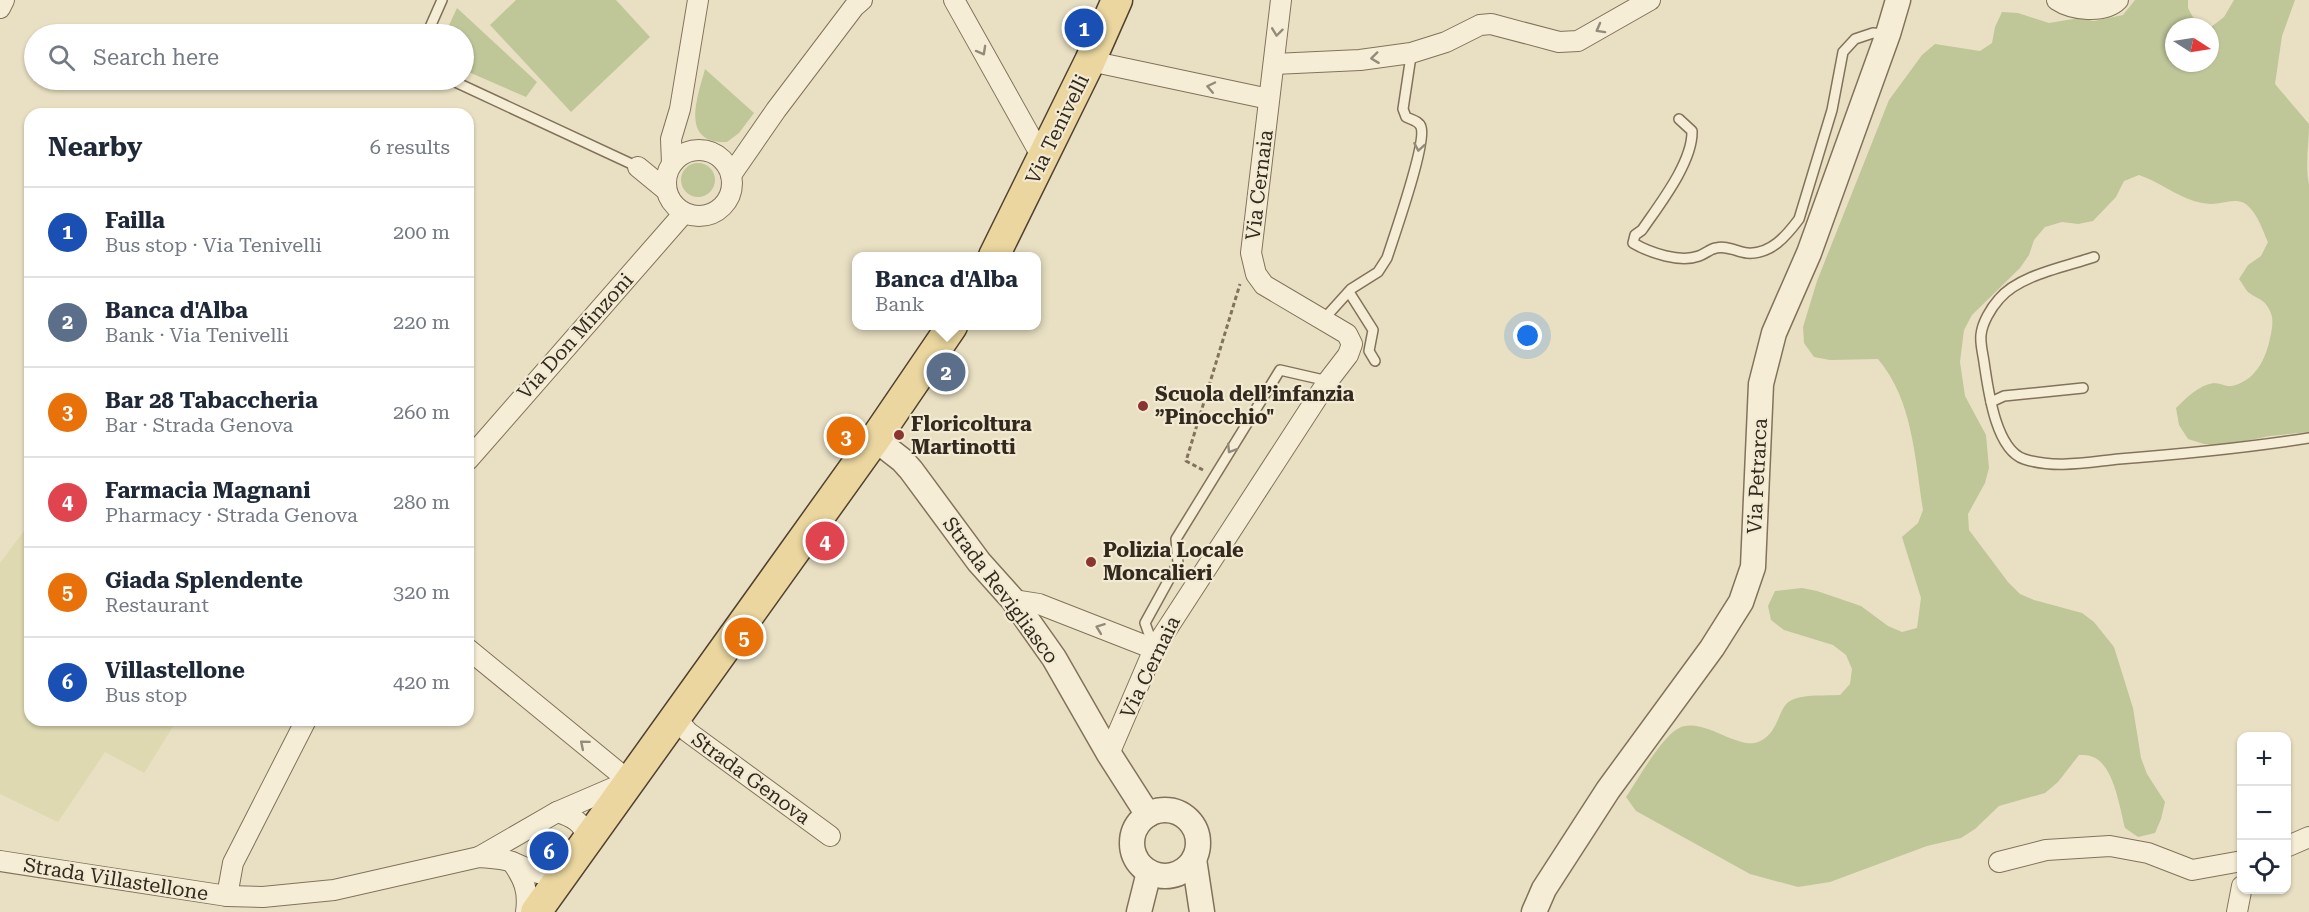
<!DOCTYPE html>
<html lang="en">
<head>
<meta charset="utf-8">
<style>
  body { margin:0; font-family:"Roboto Serif",serif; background:#f2f2f3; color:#1f2937 }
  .controls { position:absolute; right:18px; bottom:18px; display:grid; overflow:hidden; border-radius:12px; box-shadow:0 2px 4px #0004 }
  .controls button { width:54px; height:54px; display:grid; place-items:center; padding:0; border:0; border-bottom:2px solid #e0e1e3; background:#fff; color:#1f2937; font:30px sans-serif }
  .compass { position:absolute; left:2165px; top:18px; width:54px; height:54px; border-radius:50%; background:#fff; box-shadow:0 2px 4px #0004; rotate:102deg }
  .you { position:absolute; left:1528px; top:336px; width:21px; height:21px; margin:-15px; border:4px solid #fff; border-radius:50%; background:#1a73e8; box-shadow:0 0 0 9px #1a73e833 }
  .badge { display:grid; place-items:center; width:39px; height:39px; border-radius:50%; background:#8b3531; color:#fff; font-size:20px; font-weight:700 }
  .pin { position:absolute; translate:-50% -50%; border:3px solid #fff; box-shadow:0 2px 6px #0006 }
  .popup { position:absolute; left:852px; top:252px; width:189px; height:78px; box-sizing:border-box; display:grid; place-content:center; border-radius:12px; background:#fff; filter:drop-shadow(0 2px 4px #0005); font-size:20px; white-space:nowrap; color:#747a83 }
  .popup b { font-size:22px; color:#1f2937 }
  .popup::after { content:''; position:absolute; left:50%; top:100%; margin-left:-12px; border:12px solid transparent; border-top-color:#fff }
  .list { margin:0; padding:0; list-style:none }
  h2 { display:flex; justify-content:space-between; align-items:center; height:78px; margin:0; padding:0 24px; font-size:26px }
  h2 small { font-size:20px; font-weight:400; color:#747a83 }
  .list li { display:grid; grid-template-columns:39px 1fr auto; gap:18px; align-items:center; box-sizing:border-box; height:90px; padding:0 24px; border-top:2px solid #e0e1e3 }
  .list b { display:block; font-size:22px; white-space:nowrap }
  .list p { margin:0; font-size:20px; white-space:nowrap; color:#747a83 }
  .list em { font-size:20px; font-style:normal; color:#747a83 }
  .icon { flex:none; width:33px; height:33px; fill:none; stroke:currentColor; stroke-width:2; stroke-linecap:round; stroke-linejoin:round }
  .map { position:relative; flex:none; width:2309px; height:912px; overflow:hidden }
  .search { position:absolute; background:#fff; box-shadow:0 2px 4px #0004; left:24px; top:24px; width:450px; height:66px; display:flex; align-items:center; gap:15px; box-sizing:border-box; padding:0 21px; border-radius:33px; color:#747a83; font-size:22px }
  .panel { position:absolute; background:#fff; box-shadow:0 2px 4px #0004; left:24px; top:108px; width:450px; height:618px; border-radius:18px }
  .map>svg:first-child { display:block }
  .farmland { fill:#ded9b1 }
  .green { fill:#bfc698; fill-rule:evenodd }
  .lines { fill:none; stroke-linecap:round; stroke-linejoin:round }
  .service-casing { stroke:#82725c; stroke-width:12 }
  .minor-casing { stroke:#82725c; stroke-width:22 }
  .tertiary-casing { stroke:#82725c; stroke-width:27 }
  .primary-casing { stroke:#50402f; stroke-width:33 }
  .path { stroke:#82725c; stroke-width:3; stroke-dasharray:4.5 3; stroke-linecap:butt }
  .service { stroke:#f5edd5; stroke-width:9 }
  .minor { stroke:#f5edd5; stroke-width:20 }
  .tertiary { stroke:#f5edd5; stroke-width:24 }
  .primary { stroke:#ead69e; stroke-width:30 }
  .oneway { stroke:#948b7a }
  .poi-dot { fill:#8b3531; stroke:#f2ead2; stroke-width:2 }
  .labels { text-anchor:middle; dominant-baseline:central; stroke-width:4.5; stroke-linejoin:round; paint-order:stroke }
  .street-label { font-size:20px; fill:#33291e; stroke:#f2ead2 }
  .poi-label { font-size:20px; font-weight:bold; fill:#33291e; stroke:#f2ead2; text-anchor:start }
</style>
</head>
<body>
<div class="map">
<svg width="2309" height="912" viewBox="0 0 2309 912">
  <rect width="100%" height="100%" fill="#e9e0c3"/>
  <path class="farmland" d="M30,523V720H177L144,773L105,752L58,822L0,794V563Z"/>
  <g class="green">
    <path d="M516,0H616L650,37L571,112L490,25Z"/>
    <path d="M2135,0H2188V8L2196,23L2211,27L2224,17L2234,0H2295L2282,36L2275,84L2309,124C2309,144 2305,165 2309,185V432L2270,436L2220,446L2204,444L2188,439L2179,425L2176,408C2186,398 2199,385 2214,383C2220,383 2226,387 2232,386C2254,381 2264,362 2269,343C2271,333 2275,321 2270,311C2264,297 2255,299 2247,291C2244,287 2242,283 2239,279L2248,265L2261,256L2268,242C2262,229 2257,211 2244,203C2234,198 2222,204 2211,204C2184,203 2163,183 2139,175L2124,181L2116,197L2093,221L2078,224L2062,222L2045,227L2034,240L2029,255L2020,268L1972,315L1964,330L1960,362L1965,396L1986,435L1989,468L1985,483L1968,514L1969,530L2008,582L2020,594L2034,600L2082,613L2094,622L2114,647L2133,708L2141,758L2147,774L2165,802L2161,819L2155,833L2138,837L2125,828C2120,809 2114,765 2093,757C2089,755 2083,755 2079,755L2058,782L2045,793L1999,806L1975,829L1961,838L1927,846L1830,882L1798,887L1750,874L1636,811L1626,797C1637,781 1662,736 1679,728C1694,721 1713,731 1727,737C1736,740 1749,746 1758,742C1782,732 1776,705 1794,699C1807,694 1826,696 1840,695L1850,684L1852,669L1846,655L1833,645L1784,630L1771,620L1768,606L1775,591L1802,588L1817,591L1861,606L1888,626L1902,632L1917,628L1921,598L1902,537L1918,523L1923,510C1915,460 1913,400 1878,359L1830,360L1814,357L1804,343L1803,327L1817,281L1889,100L1922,55L1935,44L1980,51L1992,43L1995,27L2002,12L2018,13L2049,23L2079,18L2094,21L2123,15ZM2174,27H2210V63H2174Z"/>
    <path d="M457,8L537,82L526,97L464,70V34H445Z"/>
    <path d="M705,69L754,113L739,133L727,142C679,144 698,96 705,69Z"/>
    <circle cx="698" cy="180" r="17"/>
  </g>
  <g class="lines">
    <defs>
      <g id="service">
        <path d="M427,34L442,0"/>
        <path d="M451,80L638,167"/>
        <path d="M1679,119L1692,131C1693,162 1659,205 1642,230L1635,235L1633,243C1650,253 1680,263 1699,256C1705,254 1710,249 1716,248C1727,245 1737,252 1747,253C1771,255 1787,235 1799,219L1832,110L1843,52L1855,39L1873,33L1886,34"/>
        <path d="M2094,257C2065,267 2019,275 1999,299C1991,308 1982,323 1981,335C1980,344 1983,354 1984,362C1988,388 1995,449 2024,459C2054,469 2089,462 2119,459C2183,454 2245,448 2309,438"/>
        <path d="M1349,292L1373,330L1369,351L1375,361"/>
        <path d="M1323,320L1351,289L1378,272L1387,258C1394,236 1427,143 1421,127C1419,121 1412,120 1406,117L1403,109L1411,56"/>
        <path d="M1991,402L2004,396L2083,388"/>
        <path d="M1154,648L1145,623L1178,563L1176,539L1280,370L1328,381"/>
      </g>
      <g id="minor">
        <path d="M954,0L1043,159"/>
        <path d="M2057,0C2072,10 2104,14 2118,0"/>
        <path d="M0,8L4,0"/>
        <path d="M1090,61L1269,99"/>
        <path d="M1274,64L1360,60L1411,53L1446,42L1480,25L1491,24L1559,42L1578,41L1650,0"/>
        <circle cx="699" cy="183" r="33"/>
        <path d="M672,163L671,139L680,109L698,0"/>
        <path d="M638,167L666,190"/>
        <path d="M731,175L776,110L854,7L862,0"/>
        <path d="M468,460L684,213"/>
        <path d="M1013,600L1039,604L1154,649"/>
        <path d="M468,649L629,781L557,812L479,857"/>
        <path d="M675,717L688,732L830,836"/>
        <path d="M1109,754L1154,649L1328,381L1348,355L1352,344L1347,334L1264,285L1256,274L1251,253L1281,0"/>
        <path d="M557,812C573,817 583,822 588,839"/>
        <path d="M2286,847L2309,837"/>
        <path d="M0,861L227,896L263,897L334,890L479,857C490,858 502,858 512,862C534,871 537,876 562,875"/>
        <path d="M512,862C524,879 529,891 526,912"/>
        <path d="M1999,862L2046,850L2110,846L2148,853L2192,870L2242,861"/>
        <path d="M227,896L233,863L306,720"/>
        <path d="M2237,912L2242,886"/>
      </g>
      <g id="tertiary">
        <path d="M875,439L902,460L911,470L979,562L1013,600L1054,658L1109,754L1148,815"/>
        <circle cx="1165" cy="843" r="33"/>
        <path d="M1194,859L1202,912"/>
        <path d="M1139,912L1149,872"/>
        <path d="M1534,912L1544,889L1608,790L1712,648L1741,602L1753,567L1761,384L1774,333L1809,253L1888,34L1898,0"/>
      </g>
      <g id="primary">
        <path d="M994,256L1090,61L1117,0"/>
        <path d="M536,912L875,439L952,326"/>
      </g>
    </defs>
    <use href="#service" class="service-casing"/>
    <use href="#minor" class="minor-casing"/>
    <use href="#tertiary" class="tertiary-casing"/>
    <use href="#primary" class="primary-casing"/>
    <path class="path" d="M1203,470L1186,461L1240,284"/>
    <use href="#service" class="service"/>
    <use href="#minor" class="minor"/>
    <use href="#tertiary" class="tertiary"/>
    <use href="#primary" class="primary"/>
  </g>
  <defs><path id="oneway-chevron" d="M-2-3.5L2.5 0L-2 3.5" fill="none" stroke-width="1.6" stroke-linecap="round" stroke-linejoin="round" transform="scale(1.5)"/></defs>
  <g class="oneway">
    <use href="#oneway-chevron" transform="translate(1600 29) rotate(151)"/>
    <use href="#oneway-chevron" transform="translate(1277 32) rotate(97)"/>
    <use href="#oneway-chevron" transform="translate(982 51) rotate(61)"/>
    <use href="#oneway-chevron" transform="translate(1375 58) rotate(173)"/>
    <use href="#oneway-chevron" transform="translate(1211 87) rotate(-168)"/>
    <use href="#oneway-chevron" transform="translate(1419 147) rotate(100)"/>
    <use href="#oneway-chevron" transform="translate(1231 449) rotate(122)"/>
    <use href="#oneway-chevron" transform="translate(1100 628) rotate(-159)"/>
    <use href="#oneway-chevron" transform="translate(584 744) rotate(-140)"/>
  </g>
  <g class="poi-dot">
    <circle cx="1143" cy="406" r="6"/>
    <circle cx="899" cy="435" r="6"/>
    <circle cx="1091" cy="562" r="6"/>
  </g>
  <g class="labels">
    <g class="street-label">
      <text transform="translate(1057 129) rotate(-64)">Via Tenivelli</text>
      <text transform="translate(1259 185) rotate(-83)">Via Cernaia</text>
      <text transform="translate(575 336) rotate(-48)">Via Don Minzoni</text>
      <text transform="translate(1757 476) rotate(-87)">Via Petrarca</text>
      <text transform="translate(1001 590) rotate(53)">Strada Revigliasco</text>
      <text transform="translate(1150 667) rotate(-64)">Via Cernaia</text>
      <text transform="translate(751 778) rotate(36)">Strada Genova</text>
      <text transform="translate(116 879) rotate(9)">Strada Villastellone</text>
    </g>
    <g class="poi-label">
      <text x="1155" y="394">Scuola dell’infanzia<tspan x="1155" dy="23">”Pinocchio"</tspan></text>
      <text x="911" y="424">Floricoltura<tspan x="911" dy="23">Martinotti</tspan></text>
      <text x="1103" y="550">Polizia Locale<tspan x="1103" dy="23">Moncalieri</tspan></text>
    </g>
  </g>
</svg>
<div class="controls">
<button>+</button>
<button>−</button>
<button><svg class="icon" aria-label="locate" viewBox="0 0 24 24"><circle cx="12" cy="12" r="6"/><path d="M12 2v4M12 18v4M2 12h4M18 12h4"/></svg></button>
</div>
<svg class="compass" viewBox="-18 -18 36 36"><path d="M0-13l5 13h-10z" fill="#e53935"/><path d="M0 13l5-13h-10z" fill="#747a83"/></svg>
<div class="you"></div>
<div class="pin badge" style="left:1084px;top:28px;background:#1a4fb4">1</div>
<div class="pin badge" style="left:946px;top:372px;background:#5c6f8a">2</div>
<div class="popup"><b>Banca d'Alba</b>Bank</div>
<div class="pin badge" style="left:846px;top:436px;background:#e8710a">3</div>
<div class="pin badge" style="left:825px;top:541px;background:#e0444e">4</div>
<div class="pin badge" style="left:744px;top:637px;background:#e8710a">5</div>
<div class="pin badge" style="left:549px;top:851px;background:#1a4fb4">6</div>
<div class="search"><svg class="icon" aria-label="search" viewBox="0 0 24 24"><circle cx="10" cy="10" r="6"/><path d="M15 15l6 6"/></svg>Search here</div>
<section class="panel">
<h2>Nearby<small>6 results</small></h2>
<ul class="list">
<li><span class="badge" style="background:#1a4fb4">1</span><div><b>Failla</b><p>Bus stop · Via Tenivelli</p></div><em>200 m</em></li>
<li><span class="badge" style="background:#5c6f8a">2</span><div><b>Banca d'Alba</b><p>Bank · Via Tenivelli</p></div><em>220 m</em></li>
<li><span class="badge" style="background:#e8710a">3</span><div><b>Bar 28 Tabaccheria</b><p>Bar · Strada Genova</p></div><em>260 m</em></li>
<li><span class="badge" style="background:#e0444e">4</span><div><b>Farmacia Magnani</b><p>Pharmacy · Strada Genova</p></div><em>280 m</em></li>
<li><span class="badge" style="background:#e8710a">5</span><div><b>Giada Splendente</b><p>Restaurant</p></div><em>320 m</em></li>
<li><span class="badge" style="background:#1a4fb4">6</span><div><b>Villastellone</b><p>Bus stop</p></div><em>420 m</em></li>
</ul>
</section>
</div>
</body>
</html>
